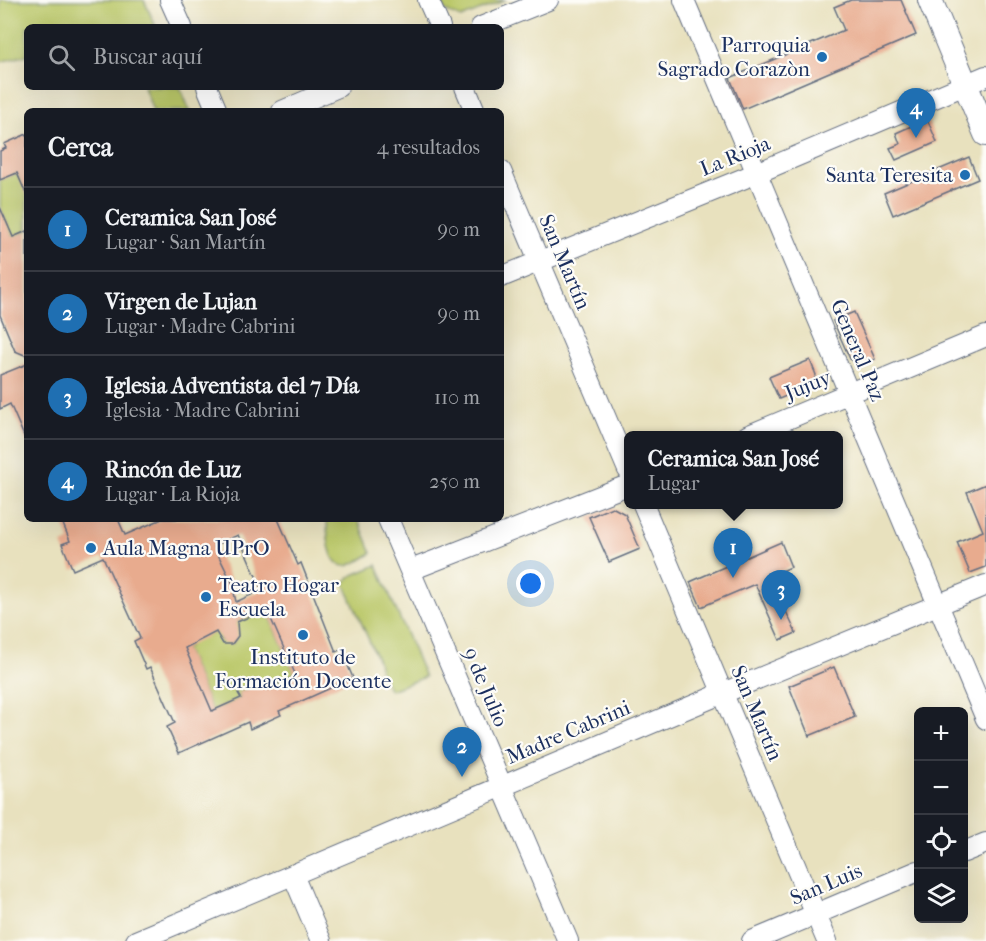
<!DOCTYPE html>
<html lang="es">
<head>
<meta charset="utf-8">
<style>
  body { margin:0; font-family:"IM FELL French Canon",serif; background:#242831; color:#f1f3f6 }
  .controls { position:absolute; right:18px; bottom:18px; display:grid; overflow:hidden; border-radius:9px; box-shadow:0 6px 24px #0002 }
  .controls button { width:54px; height:54px; display:grid; place-items:center; padding:0; border:0; border-bottom:2px solid #363941; background:#171b24; color:#f1f3f6; font:30px sans-serif }
  .you { position:absolute; left:531px; top:584px; width:21px; height:21px; margin:-15px; border:4px solid #fff; border-radius:50%; background:#1a73e8; box-shadow:0 0 0 9px #1a73e833 }
  .badge { display:grid; place-items:center; width:39px; height:39px; border-radius:50%; background:#1f6fb2; color:#fff; font-size:20px; font-weight:700 }
  .pin { position:absolute; translate:-50% -50px; filter:drop-shadow(0 2px 3px #0008) }
  .pin::after { content:''; position:absolute; top:32px; width:21px; height:18px; background:inherit; clip-path:polygon(0 0,100% 0,50% 100%) }
  .popup { position:absolute; left:624px; top:431px; width:219px; height:78px; box-sizing:border-box; display:grid; place-content:center; border-radius:9px; background:#171b24; filter:drop-shadow(0 2px 4px #0005); font-size:20px; white-space:nowrap; color:#9ea1a6 }
  .popup b { font-size:22px; color:#f1f3f6 }
  .popup::after { content:''; position:absolute; left:50%; top:100%; margin-left:-12px; border:12px solid transparent; border-top-color:#171b24 }
  .list { margin:0; padding:0; list-style:none }
  h2 { display:flex; justify-content:space-between; align-items:center; height:78px; margin:0; padding:0 24px; font-size:26px }
  h2 small { font-size:20px; font-weight:400; color:#9ea1a6 }
  .list li { display:grid; grid-template-columns:39px 1fr auto; gap:18px; align-items:center; box-sizing:border-box; height:84px; padding:0 24px; border-top:2px solid #363941 }
  .list b { display:block; font-size:22px; white-space:nowrap }
  .list p { margin:0; font-size:20px; white-space:nowrap; color:#9ea1a6 }
  .list em { font-size:20px; font-style:normal; color:#9ea1a6 }
  .icon { flex:none; width:33px; height:33px; fill:none; stroke:currentColor; stroke-width:2; stroke-linecap:round; stroke-linejoin:round }
  .map { position:relative; flex:none; width:986px; height:941px; overflow:hidden }
  .search { position:absolute; background:#171b24; box-shadow:0 6px 24px #0002; left:24px; top:24px; width:480px; height:66px; display:flex; align-items:center; gap:15px; box-sizing:border-box; padding:0 21px; border-radius:9px; color:#9ea1a6; font-size:22px }
  .panel { position:absolute; background:#171b24; box-shadow:0 6px 24px #0002; left:24px; top:108px; width:480px; height:414px; border-radius:9px }
  .map>svg:first-child { display:block }
  .green { fill:#bac768; stroke:#6a7b63; stroke-width:1.5 }
  .building { fill:#e8ab8e; fill-rule:evenodd }
  .lines { fill:none; stroke-linecap:round; stroke-linejoin:round }
  .minor-casing { stroke:#636d80; stroke-width:22 }
  .major-casing { stroke:#636d80; stroke-width:26 }
  .minor { stroke:#fff; stroke-width:20 }
  .major { stroke:#fff; stroke-width:24 }
  .poi-dot { fill:#1f6fb2; stroke:#fdfcf7; stroke-width:2 }
  .labels { text-anchor:middle; dominant-baseline:central; stroke-width:4.5; stroke-linejoin:round; paint-order:stroke }
  .poi-label { font-size:21px; fill:#1b2f5e; stroke:#fdfcf7; text-anchor:end }
  .street-label { font-size:21px; fill:#1b2f5e; stroke:#fdfcf7 }
</style>
</head>
<body>
<div class="map">
<svg width="986" height="941" viewBox="0 0 986 941">
  <rect width="100%" height="100%" fill="#fdfcf7"/>
  <filter id="ink" filterUnits="userSpaceOnUse"><feTurbulence type="fractalNoise" baseFrequency=".0167" numOctaves="2"/><feDisplacementMap in="SourceGraphic" scale="12" xChannelSelector="R" yChannelSelector="G"/><feConvolveMatrix kernelMatrix="1 2 1 2 8 2 1 2 1" color-interpolation-filters="sRGB"/></filter>
  <filter id="wash" filterUnits="userSpaceOnUse"><feTurbulence type="fractalNoise" baseFrequency=".008" numOctaves="4" result="noise"/><feDisplacementMap in="SourceGraphic" scale="24" xChannelSelector="R" yChannelSelector="G"/><feGaussianBlur stdDeviation="1.35" result="paint"/><feColorMatrix in="noise" values="0 0 0 0 0 0 0 0 0 0 0 0 0 0 0 0 0 1.4 0 .05"/><feComposite in="paint" operator="in"/></filter>
  <g filter="url(#wash)">
    <rect width="100%" height="100%" fill="#e8e1be"/>
    <g class="green">
      <path d="M0,0H144L156,27H27V55L0,62Z"/>
      <path d="M441,0H506L461,18L445,11Z"/>
      <path d="M144,87H180L190,111H153Z"/>
      <path d="M17,173L20,180L27,177V231L13,237L0,207V180Z"/>
      <path d="M327,519H358L372,553C365,557 353,566 345,566C327,566 327,531 327,519Z"/>
      <path d="M377,565L425,677L390,690L382,678L378,661L344,583L351,576Z"/>
      <path d="M263,611L264,614L268,612L296,676L266,689L262,682L238,693L241,698L212,711L185,648L189,646L188,644L219,630L220,641L232,644L238,636L235,627L231,625Z"/>
    </g>
    <g id="blocks">
      <g class="building">
        <path d="M851,0H901L916,35L743,109L730,78L844,30L834,7Z"/>
        <path d="M927,119L937,142L896,160L890,148L900,144L896,133Z"/>
        <path d="M27,134V196L17,173L0,180V151L6,148L4,144Z"/>
        <path d="M969,157L978,179L893,215L884,193Z"/>
        <path d="M0,207L13,237L27,231V356L15,351L0,315Z"/>
        <path d="M854,312L875,359L860,365L850,359L833,321Z"/>
        <path d="M810,360L816,375L812,385L779,399L769,377Z"/>
        <path d="M27,364V443L10,404L0,409V375Z"/>
        <path d="M986,484V567L970,573L957,542L983,531L967,492Z"/>
        <path d="M612,507L625,514L640,549L609,562L589,517Z"/>
        <path d="M61,519H118L125,535L162,519H278L298,565L301,563L336,652L341,649L353,678L279,711L281,715L250,729L248,722L179,753L167,727L175,723L150,667L146,669L134,641L140,638L103,557L73,570L62,544L70,541ZM238,535L262,590L236,602L232,583L214,546ZM263,611L264,614L268,612L296,676L266,689L263,682L238,693L241,698L212,711L185,648L216,632L223,644H232L238,636L237,622Z"/>
        <path d="M781,542L791,567L775,574L789,605L784,607L796,633L780,640L755,584L701,607L690,582Z"/>
        <path d="M834,667L855,717L809,736L789,686Z"/>
      </g>
    </g>
  </g>
  <g filter="url(#ink)">
    <use href="#blocks" fill-opacity="0" stroke="#636d80" stroke-width="1.5"/>
    <g class="lines">
      <defs>
        <g id="minor">
          <path d="M170,0L182,27"/>
          <path d="M428,0L440,27"/>
          <path d="M684,0L986,719"/>
          <path d="M481,27L548,0"/>
          <path d="M207,87L217,111"/>
          <path d="M465,87L475,111"/>
          <path d="M282,111L338,87"/>
          <path d="M501,171L628,470"/>
          <path d="M501,277L757,173L986,76"/>
          <path d="M747,436L986,336"/>
          <path d="M643,504L827,941"/>
          <path d="M388,519L568,941"/>
          <path d="M411,570L628,485"/>
          <path d="M964,852L986,843"/>
          <path d="M293,875L321,941"/>
          <path d="M136,941L723,693L986,585"/>
          <path d="M752,941L918,871"/>
        </g>
        <path id="major" d="M930,0L986,134"/>
      </defs>
      <use href="#minor" class="minor-casing"/>
      <use href="#major" class="major-casing"/>
      <use href="#minor" class="minor"/>
      <use href="#major" class="major"/>
    </g>
  </g>
  <g class="poi-dot">
    <circle cx="822" cy="57" r="6"/>
    <circle cx="965" cy="175" r="6"/>
    <circle cx="91" cy="548" r="6"/>
    <circle cx="206" cy="597" r="6"/>
    <circle cx="303" cy="635" r="6"/>
  </g>
  <g class="labels">
    <g class="poi-label">
      <text x="810" y="45">Parroquia<tspan x="810" dy="24">Sagrado Corazòn</tspan></text>
      <text x="953" y="175">Santa Teresita</text>
      <text x="103" y="548" text-anchor="start">Aula Magna UPrO</text>
      <text x="218" y="585" text-anchor="start">Teatro Hogar<tspan x="218" dy="24">Escuela</tspan></text>
      <text x="303" y="657" text-anchor="middle">Instituto de<tspan x="303" dy="24">Formación Docente</tspan></text>
    </g>
    <g class="street-label">
      <text transform="translate(735 156) rotate(-22)">La Rioja</text>
      <text transform="translate(565 262) rotate(67)">San Martín</text>
      <text transform="translate(858 350) rotate(67)">General Paz</text>
      <text transform="translate(808 385) rotate(-22)">Jujuy</text>
      <text transform="translate(486 687) rotate(67)">9 de Julio</text>
      <text transform="translate(757 713) rotate(67)">San Martín</text>
      <text transform="translate(568 732) rotate(-23)">Madre Cabrini</text>
      <text transform="translate(826 884) rotate(-23)">San Luis</text>
    </g>
  </g>
</svg>
<div class="controls">
<button>+</button>
<button>−</button>
<button><svg class="icon" aria-label="locate" viewBox="0 0 24 24"><circle cx="12" cy="12" r="6"/><path d="M12 2v4M12 18v4M2 12h4M18 12h4"/></svg></button>
<button><svg class="icon" aria-label="layers" viewBox="0 0 24 24"><path d="M12 4l9 5-9 5-9-5zM3 14l9 5 9-5"/></svg></button>
</div>
<div class="you"></div>
<div class="pin badge" style="left:733px;top:578px">1</div>
<div class="popup"><b>Ceramica San José</b>Lugar</div>
<div class="pin badge" style="left:462px;top:777px">2</div>
<div class="pin badge" style="left:781px;top:620px">3</div>
<div class="pin badge" style="left:916px;top:138px">4</div>
<div class="search"><svg class="icon" aria-label="search" viewBox="0 0 24 24"><circle cx="10" cy="10" r="6"/><path d="M15 15l6 6"/></svg>Buscar aquí</div>
<section class="panel">
<h2>Cerca<small>4 resultados</small></h2>
<ul class="list">
<li><span class="badge">1</span><div><b>Ceramica San José</b><p>Lugar · San Martín</p></div><em>90 m</em></li>
<li><span class="badge">2</span><div><b>Virgen de Lujan</b><p>Lugar · Madre Cabrini</p></div><em>90 m</em></li>
<li><span class="badge">3</span><div><b>Iglesia Adventista del 7 Día</b><p>Iglesia · Madre Cabrini</p></div><em>110 m</em></li>
<li><span class="badge">4</span><div><b>Rincón de Luz</b><p>Lugar · La Rioja</p></div><em>250 m</em></li>
</ul>
</section>
</div>
</body>
</html>
